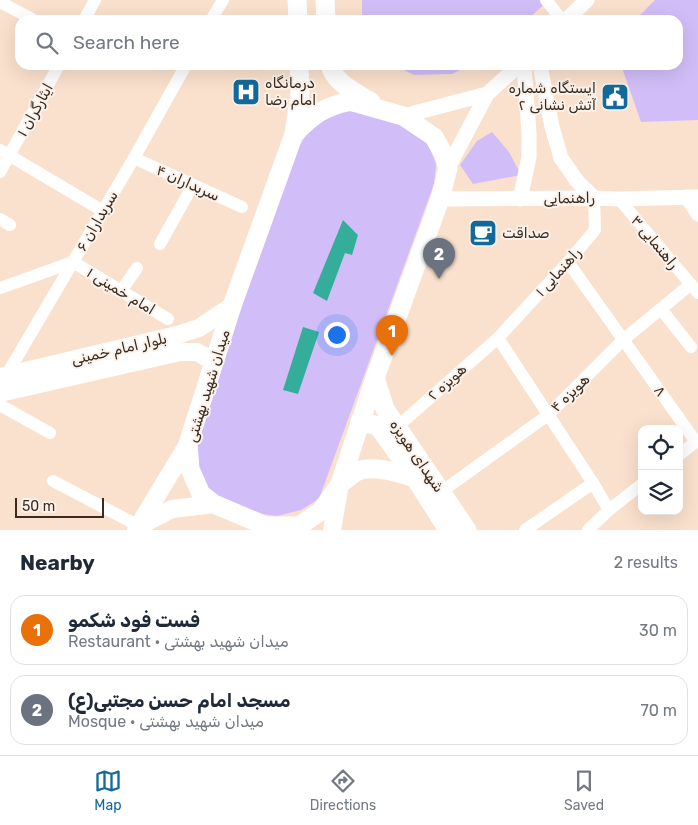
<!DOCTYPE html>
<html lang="en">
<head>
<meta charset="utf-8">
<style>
  body { margin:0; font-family:Rubik,Cairo,sans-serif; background:#f6f6f7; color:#1f2937 }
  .controls { position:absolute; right:15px; bottom:15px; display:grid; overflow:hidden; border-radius:10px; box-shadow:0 5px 20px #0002 }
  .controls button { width:45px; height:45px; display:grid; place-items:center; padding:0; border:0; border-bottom:1px solid #e0e1e3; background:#fff; color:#1f2937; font:25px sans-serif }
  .scale { position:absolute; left:15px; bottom:12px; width:89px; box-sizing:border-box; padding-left:5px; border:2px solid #3b2b1e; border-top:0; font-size:14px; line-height:18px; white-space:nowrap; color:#3b2b1e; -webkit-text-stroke:4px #faf2eb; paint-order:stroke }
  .you { position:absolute; left:336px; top:334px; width:18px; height:18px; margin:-12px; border:4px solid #fff; border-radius:50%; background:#1a73e8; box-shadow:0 0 0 8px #1a73e833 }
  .badge { display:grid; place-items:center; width:32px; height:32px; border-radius:50%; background:#136a9a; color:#fff; font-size:16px; font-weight:700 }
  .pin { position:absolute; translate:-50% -41px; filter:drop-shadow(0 1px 2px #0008) }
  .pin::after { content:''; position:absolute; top:26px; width:18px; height:15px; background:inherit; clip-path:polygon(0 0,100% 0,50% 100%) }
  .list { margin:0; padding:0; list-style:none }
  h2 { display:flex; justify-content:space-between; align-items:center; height:65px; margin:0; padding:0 20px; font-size:21px }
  h2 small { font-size:16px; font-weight:400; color:#747a83 }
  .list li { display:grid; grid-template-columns:32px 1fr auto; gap:15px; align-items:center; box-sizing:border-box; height:70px; margin:0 10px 10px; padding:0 10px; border:1px solid #e0e1e3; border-radius:15px }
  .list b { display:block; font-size:19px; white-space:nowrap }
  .list p { margin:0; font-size:16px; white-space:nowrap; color:#747a83 }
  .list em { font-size:16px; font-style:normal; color:#747a83 }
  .icon { flex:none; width:28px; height:28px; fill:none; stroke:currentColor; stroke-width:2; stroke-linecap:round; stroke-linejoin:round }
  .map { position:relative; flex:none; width:698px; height:530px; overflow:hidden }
  .search { position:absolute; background:#fff; box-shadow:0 5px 20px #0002; left:15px; right:15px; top:15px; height:55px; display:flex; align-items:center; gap:12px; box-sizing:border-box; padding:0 18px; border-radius:15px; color:#747a83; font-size:19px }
  .sheet { height:225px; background:#fff }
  nav { display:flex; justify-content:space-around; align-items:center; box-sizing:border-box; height:70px; border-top:1px solid #e0e1e3; background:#fff; font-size:14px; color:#747a83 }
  nav a { display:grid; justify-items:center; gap:2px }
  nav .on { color:#136a9a }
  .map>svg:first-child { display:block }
  .green { fill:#d1bef8; fill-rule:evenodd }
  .water { fill:#34ad9a }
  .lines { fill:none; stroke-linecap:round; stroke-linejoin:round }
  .minor { stroke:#fff; stroke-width:12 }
  .tertiary { stroke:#fff; stroke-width:15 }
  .secondary { stroke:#fff; stroke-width:18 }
  .primary { stroke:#fff; stroke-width:19 }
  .labels { text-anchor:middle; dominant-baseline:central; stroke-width:4; stroke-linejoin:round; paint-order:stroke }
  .poi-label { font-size:15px; fill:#3b2b1e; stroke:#faf2eb; text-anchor:start }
  .street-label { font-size:15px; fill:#3b2b1e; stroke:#faf2eb }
</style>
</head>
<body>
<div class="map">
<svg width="698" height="530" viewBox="0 0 698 530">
  <rect width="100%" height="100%" fill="#fae1cd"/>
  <g class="green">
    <path d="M362,0H549L527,20H362Z"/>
    <path d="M655,0H698V120L641,122L621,65H678V20H635Z"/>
    <path d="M394,65H470L452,74L414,75Z"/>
    <path d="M337,111L365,112L409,128L428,143L436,164L434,184L319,499L301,510L277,516L245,512L217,499L198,476L196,441L293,154L310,130ZM343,221L358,235L351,255L345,252L327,301Z"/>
    <path d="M492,132L509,152L521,175L473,184L460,165L477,141Z"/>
  </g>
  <g class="water">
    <path d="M343,220L358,235L352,255L345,253L327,301L313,293Z"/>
    <path d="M303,327L319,332L298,394L283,390Z"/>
  </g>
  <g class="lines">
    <g class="minor">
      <path d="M546,0L562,20"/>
      <path d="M0,2L34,20"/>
      <path d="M84,20L95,0"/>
      <path d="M211,20L223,0"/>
      <path d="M0,150L103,211"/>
      <path d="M134,158L242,207"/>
      <path d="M0,172L59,65"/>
      <path d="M619,199L698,293"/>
      <path d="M0,219L10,225"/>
      <path d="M160,244L193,185"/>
      <path d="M568,262L696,442"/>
      <path d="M0,288L73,262L168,319"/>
      <path d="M121,291L137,268"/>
      <path d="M661,309L691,347"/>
      <path d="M498,338L593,483L609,510"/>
      <path d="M6,376L134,158L186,65"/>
      <path d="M0,405L50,433"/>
      <path d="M397,427L498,338L568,262L595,230L594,198"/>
      <path d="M679,455L698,440"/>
      <path d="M53,481L139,526"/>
      <path d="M441,492L548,415L623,340L691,284"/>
      <path d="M525,530L593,483"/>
      <path d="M588,530L609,510L642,484"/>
    </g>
    <g class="tertiary">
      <path d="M566,20L587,0"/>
      <path d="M540,65L552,127L561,158L577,181L594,198"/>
      <path d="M403,116L487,94"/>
      <path d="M448,168L487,94L519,65"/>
      <path d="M687,197L698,214"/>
      <path d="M440,199L594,198L619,199L698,197"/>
      <path d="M520,199L529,157V133L524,65"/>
    </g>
    <g class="secondary">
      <path d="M0,377L177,335L199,328L232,306"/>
      <path d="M0,393L180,352H197L214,362"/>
      <path d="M139,526L172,509L214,504"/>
      <path d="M136,530L188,444"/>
      <path d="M332,530L340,484"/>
    </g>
    <g class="primary">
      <path d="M297,0L298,20"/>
      <path d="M325,0L326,20"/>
      <path d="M330,65C334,83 357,93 371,102"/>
      <path d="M350,101L403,116L434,137L443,153L448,168L440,199L375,378L340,484L321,511L299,526H266L214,504L201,494L190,469L188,444L232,306L294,134C314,114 322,108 350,101Z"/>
      <path d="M294,134L300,93L299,65"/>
      <path d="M375,378L385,409L467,530"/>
      <path d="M360,421L378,426L415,478L448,530"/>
      <path d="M340,484C345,480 351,475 356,472C372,464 399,473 415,478"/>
    </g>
  </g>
  <defs>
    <symbol id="hospital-square" viewBox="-11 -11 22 22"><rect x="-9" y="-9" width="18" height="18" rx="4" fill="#136a9a" stroke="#faf2eb"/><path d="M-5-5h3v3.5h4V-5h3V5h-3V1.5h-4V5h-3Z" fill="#fff"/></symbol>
    <symbol id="civic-square" viewBox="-11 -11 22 22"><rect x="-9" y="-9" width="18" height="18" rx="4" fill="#136a9a" stroke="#faf2eb"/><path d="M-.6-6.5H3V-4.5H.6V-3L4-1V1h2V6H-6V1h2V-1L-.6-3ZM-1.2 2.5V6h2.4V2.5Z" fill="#fff"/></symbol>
    <symbol id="cafe-square" viewBox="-11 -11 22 22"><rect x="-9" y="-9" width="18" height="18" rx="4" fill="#136a9a" stroke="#faf2eb"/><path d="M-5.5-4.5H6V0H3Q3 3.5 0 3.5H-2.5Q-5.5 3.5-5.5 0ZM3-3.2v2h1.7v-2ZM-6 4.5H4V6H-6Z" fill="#fff"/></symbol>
  </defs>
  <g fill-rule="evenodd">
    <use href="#hospital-square" x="230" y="76" width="32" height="32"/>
    <use href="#civic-square" x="599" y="81" width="32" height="32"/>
    <use href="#cafe-square" x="467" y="217" width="32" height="32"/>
  </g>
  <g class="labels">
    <g class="poi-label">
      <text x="265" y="83">درمانگاه<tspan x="265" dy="17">امام رضا</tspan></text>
      <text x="596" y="88" text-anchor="end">ایستگاه شماره<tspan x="596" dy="17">۲ آتش نشانی</tspan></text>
      <text x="502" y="233">صداقت</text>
    </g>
    <g class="street-label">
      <text transform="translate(35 110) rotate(-61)">ایثارگران ۱</text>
      <text transform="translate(188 183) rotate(24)">سربداران ۴</text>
      <text transform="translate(569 198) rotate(-1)">راهنمایی</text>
      <text transform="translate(97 221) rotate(-60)">سربداران ۶</text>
      <text transform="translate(655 242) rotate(50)">راهنمایی ۳</text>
      <text transform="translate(558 272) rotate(-48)">راهنمایی ۱</text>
      <text transform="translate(121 291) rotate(31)">امام خمینی ۱</text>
      <text transform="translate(119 349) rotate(-13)">بلوار امام خمینی</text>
      <text transform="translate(447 382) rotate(-42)">هویزه ۲</text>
      <text transform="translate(208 386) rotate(-73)">میدان شهید بهشتی</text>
      <text transform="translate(660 391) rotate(54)">۸</text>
      <text transform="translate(570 393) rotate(-44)">هویزه ۴</text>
      <text transform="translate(417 456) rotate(56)">شهدای هویزه</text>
    </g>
  </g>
</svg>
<div class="controls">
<button><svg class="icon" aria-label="locate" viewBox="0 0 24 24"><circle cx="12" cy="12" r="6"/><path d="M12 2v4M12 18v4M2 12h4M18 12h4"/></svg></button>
<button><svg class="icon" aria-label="layers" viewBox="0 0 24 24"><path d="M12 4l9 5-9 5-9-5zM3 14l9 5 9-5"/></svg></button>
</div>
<div class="scale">50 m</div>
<div class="you"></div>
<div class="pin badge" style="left:392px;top:356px;background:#e8710a">1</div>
<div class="pin badge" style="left:439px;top:279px;background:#6b7280">2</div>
<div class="search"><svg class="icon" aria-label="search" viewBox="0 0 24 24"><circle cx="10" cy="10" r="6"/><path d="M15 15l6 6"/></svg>Search here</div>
</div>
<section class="sheet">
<h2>Nearby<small>2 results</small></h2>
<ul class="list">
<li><span class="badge" style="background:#e8710a">1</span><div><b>فست فود شکمو</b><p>Restaurant · میدان شهید بهشتی</p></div><em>30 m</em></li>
<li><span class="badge" style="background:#6b7280">2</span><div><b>مسجد امام حسن مجتبی(ع)</b><p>Mosque · میدان شهید بهشتی</p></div><em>70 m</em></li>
</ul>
</section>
<nav>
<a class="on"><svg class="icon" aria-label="map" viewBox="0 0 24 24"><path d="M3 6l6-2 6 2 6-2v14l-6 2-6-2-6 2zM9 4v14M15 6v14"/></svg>Map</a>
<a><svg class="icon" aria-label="directions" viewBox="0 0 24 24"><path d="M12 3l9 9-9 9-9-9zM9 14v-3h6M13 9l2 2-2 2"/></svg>Directions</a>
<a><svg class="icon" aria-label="saved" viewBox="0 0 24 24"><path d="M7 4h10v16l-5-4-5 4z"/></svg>Saved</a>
</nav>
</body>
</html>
